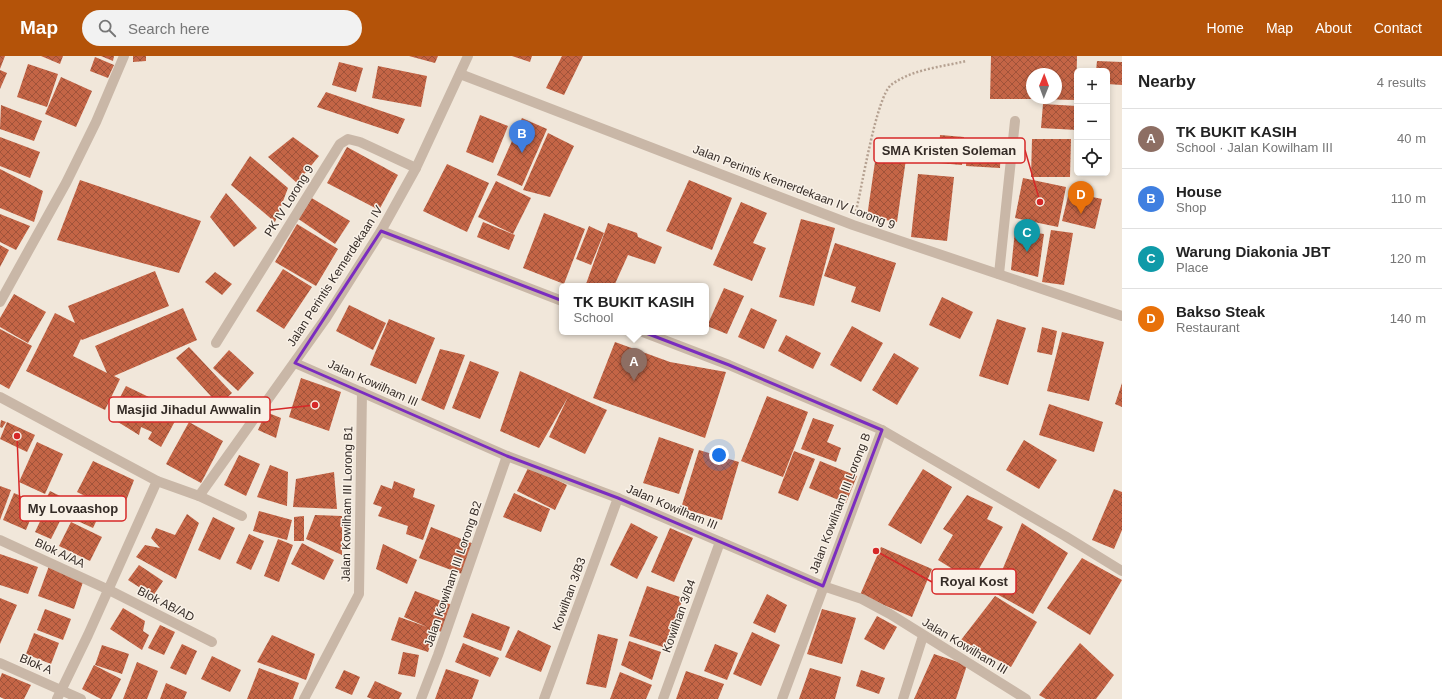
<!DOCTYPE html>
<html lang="en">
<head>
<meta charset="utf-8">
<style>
  body { margin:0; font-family:Helvetica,sans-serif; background:#f2f2f2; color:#222 }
  .controls { position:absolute; right:12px; top:12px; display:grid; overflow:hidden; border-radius:6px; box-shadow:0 2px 6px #0003 }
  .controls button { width:36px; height:36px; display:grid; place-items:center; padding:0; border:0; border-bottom:1px solid #e0e0e0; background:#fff; color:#222; font:20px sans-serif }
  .compass { position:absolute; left:1026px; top:12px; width:36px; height:36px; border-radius:50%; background:#fff; box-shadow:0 2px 6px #0003; rotate:1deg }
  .you { position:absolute; left:719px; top:399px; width:14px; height:14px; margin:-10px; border:3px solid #fff; border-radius:50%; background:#1a73e8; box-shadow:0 0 0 6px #1a73e833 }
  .badge { display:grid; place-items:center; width:26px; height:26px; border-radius:50%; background:#b45309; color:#fff; font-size:13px; font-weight:700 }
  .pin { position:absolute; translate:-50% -33px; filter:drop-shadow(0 1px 2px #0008) }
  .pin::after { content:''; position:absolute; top:21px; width:14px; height:12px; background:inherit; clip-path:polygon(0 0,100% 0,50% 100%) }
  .popup { position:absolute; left:559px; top:227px; width:150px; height:52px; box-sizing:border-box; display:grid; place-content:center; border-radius:6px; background:#fff; filter:drop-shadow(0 1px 3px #0005); font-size:13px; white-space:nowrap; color:#767676 }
  .popup b { font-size:15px; color:#222 }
  .popup::after { content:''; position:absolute; left:50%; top:100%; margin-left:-8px; border:8px solid transparent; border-top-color:#fff }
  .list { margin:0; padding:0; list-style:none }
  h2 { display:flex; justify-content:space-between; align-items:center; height:52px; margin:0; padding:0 16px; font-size:17px }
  h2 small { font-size:13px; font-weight:400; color:#767676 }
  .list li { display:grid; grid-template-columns:26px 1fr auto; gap:12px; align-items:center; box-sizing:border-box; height:60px; padding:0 16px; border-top:1px solid #e0e0e0 }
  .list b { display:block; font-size:15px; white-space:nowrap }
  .list p { margin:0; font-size:13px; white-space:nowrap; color:#767676 }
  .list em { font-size:13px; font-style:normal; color:#767676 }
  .icon { flex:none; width:22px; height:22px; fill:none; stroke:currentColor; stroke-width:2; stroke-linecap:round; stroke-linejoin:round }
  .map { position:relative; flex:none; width:1122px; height:643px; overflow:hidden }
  header { display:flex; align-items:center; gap:24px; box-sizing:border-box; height:56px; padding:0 20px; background:#b45309; color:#fff }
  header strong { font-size:19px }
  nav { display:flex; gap:22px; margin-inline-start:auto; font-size:14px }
  .search { width:280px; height:36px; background:#f2f2f2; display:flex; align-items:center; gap:10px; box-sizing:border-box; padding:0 14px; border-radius:22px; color:#767676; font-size:15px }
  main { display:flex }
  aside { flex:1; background:#fff }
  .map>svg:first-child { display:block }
  .building { fill:url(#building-cross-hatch) }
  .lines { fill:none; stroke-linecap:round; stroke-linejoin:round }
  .path { stroke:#b5a191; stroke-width:2.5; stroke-dasharray:2 2; stroke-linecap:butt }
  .minor { stroke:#c9b7a7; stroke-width:10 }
  .marked { fill:none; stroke:#7b2cbf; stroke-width:3; stroke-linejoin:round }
  .labels { text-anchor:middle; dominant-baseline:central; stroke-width:3; stroke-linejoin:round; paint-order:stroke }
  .street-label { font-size:12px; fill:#352c27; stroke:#f9f1e7 }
  .leader { fill:none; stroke:#d62828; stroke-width:1.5 }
  .callout-dot { fill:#d62828; stroke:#f9f1e7; stroke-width:1.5 }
  .callout { fill:#f9f1e7; stroke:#d62828; stroke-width:1.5 }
  .callout-label { font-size:13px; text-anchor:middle; font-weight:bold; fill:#352c27 }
</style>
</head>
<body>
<header>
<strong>Map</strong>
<div class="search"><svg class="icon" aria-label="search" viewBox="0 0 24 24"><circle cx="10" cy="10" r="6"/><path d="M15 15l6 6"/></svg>Search here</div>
<nav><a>Home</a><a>Map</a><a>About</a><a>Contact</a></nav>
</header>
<main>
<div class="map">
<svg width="1122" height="643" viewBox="0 0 1122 643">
  <defs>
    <pattern id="building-cross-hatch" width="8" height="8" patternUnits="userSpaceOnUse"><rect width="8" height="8" fill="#c46546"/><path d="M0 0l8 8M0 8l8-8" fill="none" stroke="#a0533a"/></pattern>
  </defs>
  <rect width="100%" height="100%" fill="#f1e7da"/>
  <g class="building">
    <path d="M0,0H5L0,13Z"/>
    <path d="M41,0H63L60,8Z"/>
    <path d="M101,0H114L113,5Z"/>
    <path d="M133,0H146V5L133,6Z"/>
    <path d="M409,0H438L435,7Z"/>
    <path d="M512,0H532L530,6Z"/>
    <path d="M562,0H583L564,39L546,32Z"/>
    <path d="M991,0H1077L1076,44L1033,43L1056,42V18H1032V43H990Z"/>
    <path d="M95,1L114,9L108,22L90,15Z"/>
    <path d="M1097,5L1122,6V29L1107,28V15H1096Z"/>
    <path d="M339,6L363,12L356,36L332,29Z"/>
    <path d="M28,8L58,18L47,51L17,41Z"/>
    <path d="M378,10L427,20L421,51L372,42Z"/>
    <path d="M0,14L7,17L0,33Z"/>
    <path d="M61,21L92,35L76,71L45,58Z"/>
    <path d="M326,36L405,63L398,78L317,51Z"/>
    <path d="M1043,48L1077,50V74L1041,72Z"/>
    <path d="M1,49L42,65L34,85L0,73Z"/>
    <path d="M480,59L508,70L493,107L466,96Z"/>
    <path d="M522,62L547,73L522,130L497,119Z"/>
    <path d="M548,77L574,90L550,141L523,134Z"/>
    <path d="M940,79L964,81L962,109L938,107Z"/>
    <path d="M0,81L40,96L30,122L0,110Z"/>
    <path d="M293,81L319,100L297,127L268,101Z"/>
    <path d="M1032,83H1071L1070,121H1031Z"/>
    <path d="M967,86L1001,88L1000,112L966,110Z"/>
    <path d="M347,91L398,119L379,154L327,127Z"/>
    <path d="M877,92L907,96L897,166L867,161Z"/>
    <path d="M250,100L288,132L275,166L231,129Z"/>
    <path d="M447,108L489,127L467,176L423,155Z"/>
    <path d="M0,113L43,135L34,166L0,152Z"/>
    <path d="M918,118L954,121L947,185L911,181Z"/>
    <path d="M1023,122L1066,131L1058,171L1015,162Z"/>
    <path d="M80,124L201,165L179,217L57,184Z"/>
    <path d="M689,124L732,142L712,194L666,175Z"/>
    <path d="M496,125L531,142L513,178L478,161Z"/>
    <path d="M1069,136L1102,143L1095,173L1062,165Z"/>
    <path d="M226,137L257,172L234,191L210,161Z"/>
    <path d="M310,141L350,165L335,188L297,162Z"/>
    <path d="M741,146L767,157L753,187L766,192L752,225L713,209Z"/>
    <path d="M544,157L585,173L564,228L523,212Z"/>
    <path d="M0,158L30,170L16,194L0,186Z"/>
    <path d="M801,163L835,172L814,250L779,241Z"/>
    <path d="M483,166L515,179L509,194L477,181Z"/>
    <path d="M608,167L637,177L638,181L662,191L655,208L628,199L614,230H592L586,228Z"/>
    <path d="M297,168L338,193L316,230L275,206Z"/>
    <path d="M589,170L604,177L591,209L576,203Z"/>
    <path d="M1015,174L1044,178L1038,221L1011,214Z"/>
    <path d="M1051,174L1073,177L1064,229L1042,226Z"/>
    <path d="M835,187L896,207L880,256L851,246L856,231L824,220Z"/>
    <path d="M0,189L9,194L0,211Z"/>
    <path d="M283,213L312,231L284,273L256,255Z"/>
    <path d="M155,215L169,250L82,284L81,283L73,300L107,317L95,290L183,252L197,284L114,320L120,323L105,354L26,315L55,257L75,267L68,250Z"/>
    <path d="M215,216L232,228L222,239L205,226Z"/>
    <path d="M724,232L744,240L727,278L707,270Z"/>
    <path d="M14,238L46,256L28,287L0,271V262Z"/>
    <path d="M942,241L973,256L960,283L929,269Z"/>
    <path d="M349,249L386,267L373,294L336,275Z"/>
    <path d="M751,252L777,264L764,293L738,281Z"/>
    <path d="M389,263L435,282L416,328L370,309Z"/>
    <path d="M997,263L1026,272L1008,329L979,320Z"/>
    <path d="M852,270L883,287L861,326L830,309Z"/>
    <path d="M1042,271L1057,275L1052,299L1037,296Z"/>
    <path d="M0,273L32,290L9,333L0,328Z"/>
    <path d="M1062,276L1104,286L1089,345L1047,335Z"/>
    <path d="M786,279L821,297L813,313L778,295Z"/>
    <path d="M615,286L670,306L726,316L705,382L593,342Z"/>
    <path d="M189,291L232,337L219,349L176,302Z"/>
    <path d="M440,293L465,299L444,354L421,344Z"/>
    <path d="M229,294L254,317L238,335L213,312Z"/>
    <path d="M894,297L919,312L897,349L872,334Z"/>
    <path d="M470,305L499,316L480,363L452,352Z"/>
    <path d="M520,315L607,354L585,398L549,381L568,341L539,392L500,375Z"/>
    <path d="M301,322L341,336L329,375L289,361Z"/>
    <path d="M1122,327V351L1115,348Z"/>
    <path d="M126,330L180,356L161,391L148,383L152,376L141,371L139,379L118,366L125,351L118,345Z"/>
    <path d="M767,340L808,356L783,421L741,405Z"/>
    <path d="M1049,348L1103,366L1094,396L1039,379Z"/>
    <path d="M266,356L281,362L276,382L258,374Z"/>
    <path d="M813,362L834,369L827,386L841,392L836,406L801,393Z"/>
    <path d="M1,364L6,366L2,372L0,371Z"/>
    <path d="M7,366L35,379L27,396L0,383Z"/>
    <path d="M189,366L223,385L201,427L166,408Z"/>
    <path d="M659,381L694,393L679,438L643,427Z"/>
    <path d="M1024,384L1057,404L1039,433L1006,414Z"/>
    <path d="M37,386L63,398L45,438L19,426Z"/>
    <path d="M699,394L739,406L722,464L681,452Z"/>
    <path d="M794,395L815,403L798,445L778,437Z"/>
    <path d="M239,399L260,408L246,440L224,429Z"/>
    <path d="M93,405L134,424L121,458L77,436Z"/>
    <path d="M820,405L857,420L846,447L809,432Z"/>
    <path d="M270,409L288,416L287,450L257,441Z"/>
    <path d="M529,410L567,429L555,454L517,435Z"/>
    <path d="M923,413L952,431L921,488L888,469Z"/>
    <path d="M334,416L337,453L293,451L296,423Z"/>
    <path d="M394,425L415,433L413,441L435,449L423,484L406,478L408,470L378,460L382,451L373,448L381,429L392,433Z"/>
    <path d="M0,430L11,434L0,464Z"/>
    <path d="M1114,433L1122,436V474L1114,493L1092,484Z"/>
    <path d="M50,435L72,446L64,463L41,452Z"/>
    <path d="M14,437L37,447L26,474L3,464Z"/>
    <path d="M514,437L550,453L541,476L503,461Z"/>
    <path d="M967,439L993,451L987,463L1003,471L972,525L938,504L953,479L943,473Z"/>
    <path d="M76,444L101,455L93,472L69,461Z"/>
    <path d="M259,455L292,464L287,484L253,475Z"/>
    <path d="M44,457L60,465L51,483L35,476Z"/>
    <path d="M187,458L199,467L176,523L136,501L145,489L160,492L151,482L156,472L175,479Z"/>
    <path d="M315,459L342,460V499L306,483Z"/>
    <path d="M304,460V485H294V461Z"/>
    <path d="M213,461L235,472L220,504L198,494Z"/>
    <path d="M71,466L102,481L90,505L59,490Z"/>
    <path d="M631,467L658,481L637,523L610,509Z"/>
    <path d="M1022,467L1068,497L1033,558L993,536Z"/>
    <path d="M431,471L474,488L462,518L419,502Z"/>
    <path d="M670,472L693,482L674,526L651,516Z"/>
    <path d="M249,478L264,485L251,514L236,507Z"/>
    <path d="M278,483L293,489L279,526L264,520Z"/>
    <path d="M302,487L334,504L324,524L291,508Z"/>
    <path d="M383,488L417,504L407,528L376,513Z"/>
    <path d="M881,491L932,513L912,561L860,539Z"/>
    <path d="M0,498L38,511L28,538L0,529Z"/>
    <path d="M1082,502L1122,524L1090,579L1047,552Z"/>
    <path d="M139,509L163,525L153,540L128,524Z"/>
    <path d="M49,510L84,523L74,553L38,540Z"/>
    <path d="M647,530L683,542L666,592L629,580Z"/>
    <path d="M415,535L452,549L442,576L436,574L428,596L391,584L399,561L427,571L404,561Z"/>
    <path d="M767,538L787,549L775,577L753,567Z"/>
    <path d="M995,540L1037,566L1011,611L961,584Z"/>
    <path d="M0,542L17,549L0,588Z"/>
    <path d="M123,552L145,565L143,575L149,579L142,594L110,573Z"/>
    <path d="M45,553L71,563L63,584L37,574Z"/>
    <path d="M822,553L856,562L842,608L807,598Z"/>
    <path d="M472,557L510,571L501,595L463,581Z"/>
    <path d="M877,560L897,571L884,594L864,583Z"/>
    <path d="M160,569L175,576L164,599L148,592Z"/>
    <path d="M518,574L551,590L541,616L505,601Z"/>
    <path d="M752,576L780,589L761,630L733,618Z"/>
    <path d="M34,577L59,587L51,608L26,598Z"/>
    <path d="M598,578L618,583L606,632L586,628Z"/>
    <path d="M272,579L315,598L306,624L257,606Z"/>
    <path d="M629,585L661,596L652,624L621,609Z"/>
    <path d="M463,587L499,602L490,621L455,606Z"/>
    <path d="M1080,587L1114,619L1096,643H1046L1039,639Z"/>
    <path d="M182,588L197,595L186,619L170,612Z"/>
    <path d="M715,588L738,597L727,624L704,615Z"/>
    <path d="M102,589L129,598L122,618L95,609Z"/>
    <path d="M403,596L419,599L415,621L398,618Z"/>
    <path d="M934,598L967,609L956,643H914Z"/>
    <path d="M212,600L241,614L230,636L201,623Z"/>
    <path d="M137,606L158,615L147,643H123Z"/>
    <path d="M94,609L121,623L111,643H101L82,633Z"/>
    <path d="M259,612L299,627L293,643H247Z"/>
    <path d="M810,612L841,621L835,643H799Z"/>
    <path d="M446,613L479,624L472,643H435Z"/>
    <path d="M344,614L360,621L352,639L335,632Z"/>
    <path d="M861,614L885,622L879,638L856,630Z"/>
    <path d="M686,615L724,628L718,643H676Z"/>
    <path d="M620,616L652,629L646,643H610Z"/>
    <path d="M2,617L31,629L24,643H4L0,641V622Z"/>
    <path d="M375,625L402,637L399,643H372L367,641Z"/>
    <path d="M166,627L187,636L184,643H160Z"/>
  </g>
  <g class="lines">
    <path class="path" d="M856,155C862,131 876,42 891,29C912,13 942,11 966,5"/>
    <g class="minor">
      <path d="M460,18L853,169L1122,260"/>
      <path d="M381,175L562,245"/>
      <path d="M999,218L1015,65"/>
      <path d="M0,246L66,127L96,66L124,0"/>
      <path d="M643,276L729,309L882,374L1065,480L1122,515"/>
      <path d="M216,287L340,88L348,83L360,86L416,112"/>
      <path d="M295,307L507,400L618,442L823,530L862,543L890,558L1026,643"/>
      <path d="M0,341L157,425L199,440L242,460"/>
      <path d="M199,440L326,262L381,175L416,112L468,0"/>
      <path d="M0,484L109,534L212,586"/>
      <path d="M0,607L81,643"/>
      <path d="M57,643L88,579L157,425"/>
      <path d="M304,643L359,538L362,336"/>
      <path d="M421,643L438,599L507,400"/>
      <path d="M544,643L618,442"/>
      <path d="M663,643L720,486"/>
      <path d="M782,643L882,374"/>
      <path d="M903,643L923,580"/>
    </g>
  </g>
  <path class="marked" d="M381,175L729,309L882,374L823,530L618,442L507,400L295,307Z"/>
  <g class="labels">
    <g class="street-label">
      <text transform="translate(794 131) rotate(21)">Jalan Perintis Kemerdekaan IV Lorong 9</text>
      <text transform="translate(289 145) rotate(-58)">PK IV Lorong 9</text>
      <text transform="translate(335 220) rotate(-57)">Jalan Perintis Kemerdekaan IV</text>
      <text transform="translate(373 327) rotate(24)">Jalan Kowilham III</text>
      <text transform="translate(840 447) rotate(-69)">Jalan Kowilham III Lorong B</text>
      <text transform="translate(347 448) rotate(-89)">Jalan Kowilham III Lorong B1</text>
      <text transform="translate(672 451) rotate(23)">Jalan Kowilham III</text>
      <text transform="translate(60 497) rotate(25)">Blok A/AA</text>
      <text transform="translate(453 518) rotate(-71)">Jalan Kowiham III Lorong B2</text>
      <text transform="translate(569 538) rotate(-70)">Kowilhan 3/B3</text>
      <text transform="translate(166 548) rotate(27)">Blok AB/AD</text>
      <text transform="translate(679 560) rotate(-70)">Kowilhan 3/B4</text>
      <text transform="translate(965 590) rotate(31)">Jalan Kowilham III</text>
      <text transform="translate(36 608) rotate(23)">Blok A</text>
    </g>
  </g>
  <path class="leader" d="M1040 146L1025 94M315 349L270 354M17 380L20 453M876 495L932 526"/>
  <g class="callout-dot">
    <circle cx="1040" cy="146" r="4"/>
    <circle cx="315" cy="349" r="4"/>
    <circle cx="17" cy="380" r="4"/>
    <circle cx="876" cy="495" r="4"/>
  </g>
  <g class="callout">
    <rect x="874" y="82" width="151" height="25" rx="4"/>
    <rect x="109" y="341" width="161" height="25" rx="4"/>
    <rect x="20" y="440" width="106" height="25" rx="4"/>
    <rect x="932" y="513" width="84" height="25" rx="4"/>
  </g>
  <g class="callout-label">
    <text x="949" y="99">SMA Kristen Soleman</text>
    <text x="189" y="358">Masjid Jihadul Awwalin</text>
    <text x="73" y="457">My Lovaashop</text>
    <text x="974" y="530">Royal Kost</text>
  </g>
</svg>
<div class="controls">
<button>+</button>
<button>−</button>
<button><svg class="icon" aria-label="locate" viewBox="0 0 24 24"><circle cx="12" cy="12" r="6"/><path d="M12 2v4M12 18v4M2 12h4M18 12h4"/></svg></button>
</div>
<svg class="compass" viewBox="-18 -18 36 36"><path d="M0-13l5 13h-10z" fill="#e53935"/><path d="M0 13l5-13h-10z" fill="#767676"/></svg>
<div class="you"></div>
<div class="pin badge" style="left:634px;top:325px;background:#8d6e63">A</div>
<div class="popup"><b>TK BUKIT KASIH</b>School</div>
<div class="pin badge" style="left:522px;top:97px;background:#3f7fe0">B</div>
<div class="pin badge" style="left:1027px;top:196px;background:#0f9aa8">C</div>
<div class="pin badge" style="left:1081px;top:158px;background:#e8710a">D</div>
</div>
<aside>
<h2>Nearby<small>4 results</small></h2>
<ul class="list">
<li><span class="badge" style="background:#8d6e63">A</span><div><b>TK BUKIT KASIH</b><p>School · Jalan Kowilham III</p></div><em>40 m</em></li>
<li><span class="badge" style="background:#3f7fe0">B</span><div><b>House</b><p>Shop</p></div><em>110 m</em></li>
<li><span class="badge" style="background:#0f9aa8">C</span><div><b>Warung Diakonia JBT</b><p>Place</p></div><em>120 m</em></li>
<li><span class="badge" style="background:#e8710a">D</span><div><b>Bakso Steak</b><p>Restaurant</p></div><em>140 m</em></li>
</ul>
</aside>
</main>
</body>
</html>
